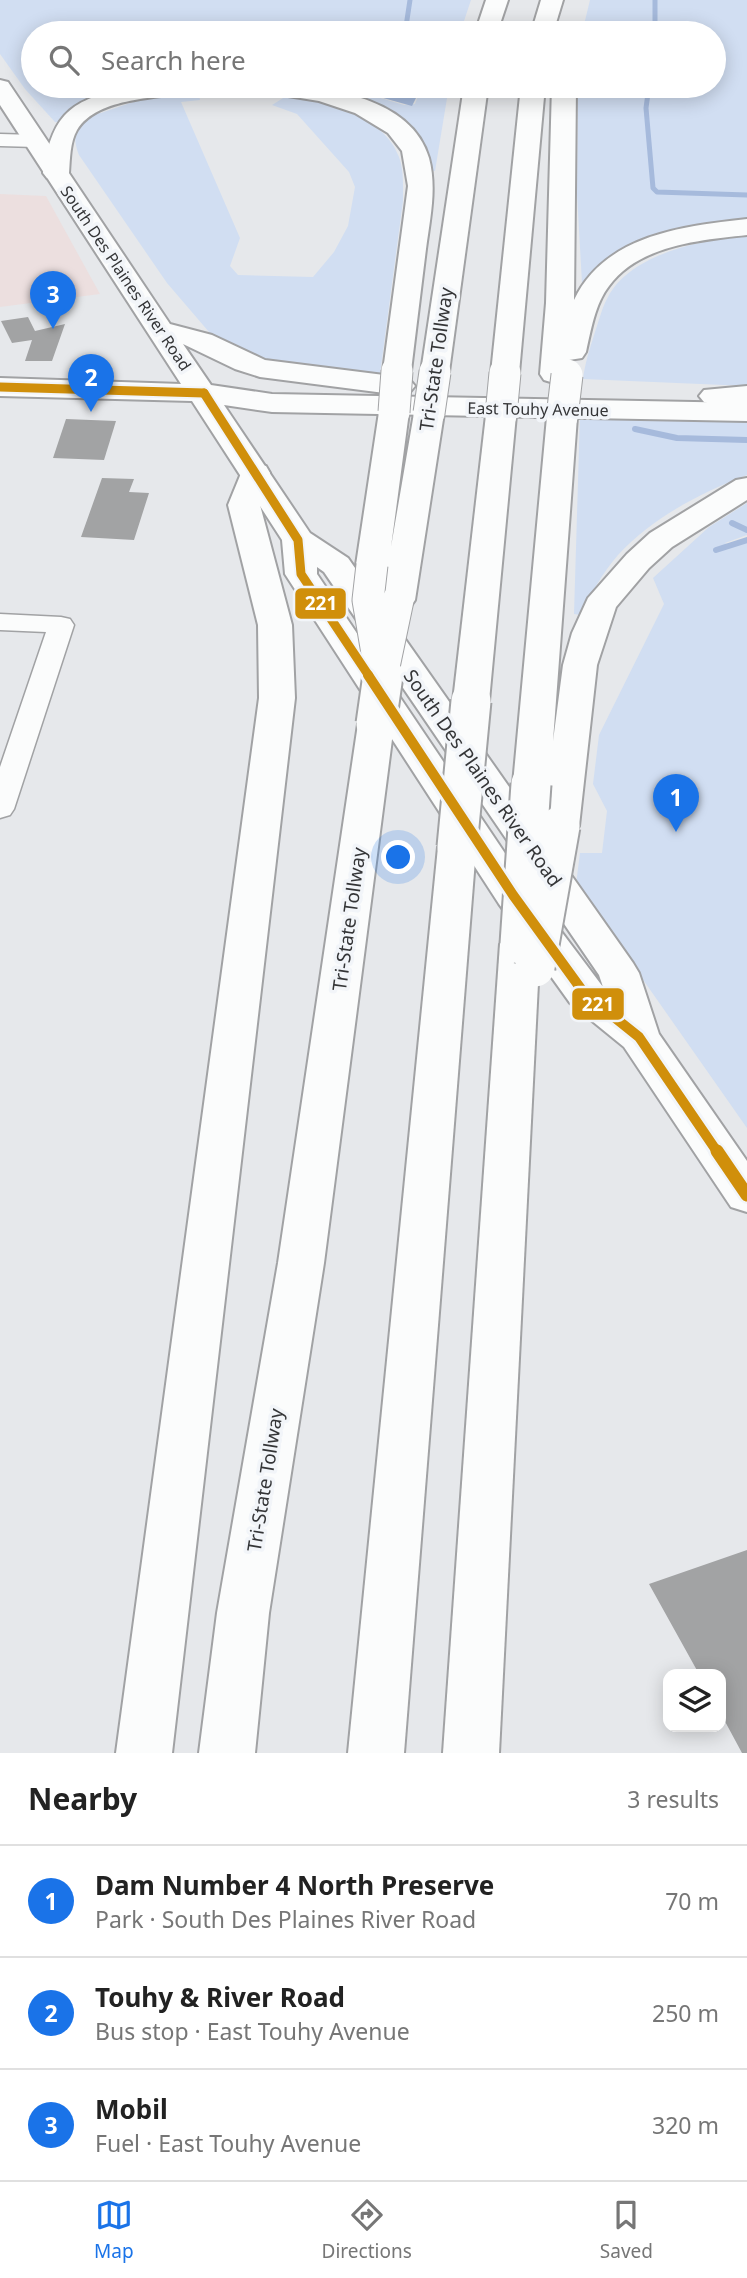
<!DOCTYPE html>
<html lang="en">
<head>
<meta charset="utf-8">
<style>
  body { margin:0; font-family:"Noto Sans",sans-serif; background:#f2f2f2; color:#222 }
  .controls { position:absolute; right:21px; bottom:21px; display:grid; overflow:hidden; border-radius:14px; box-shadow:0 4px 18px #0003 }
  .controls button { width:63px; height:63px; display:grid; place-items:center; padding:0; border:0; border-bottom:2px solid #e0e0e0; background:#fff; color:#222; font:35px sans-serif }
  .you { position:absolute; left:399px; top:858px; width:24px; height:24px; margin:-18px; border:5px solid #fff; border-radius:50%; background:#1a73e8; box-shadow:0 0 0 10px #1a73e833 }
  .badge { display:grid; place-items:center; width:46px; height:46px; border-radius:50%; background:#1a73e8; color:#fff; font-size:23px; font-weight:700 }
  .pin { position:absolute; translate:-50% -58px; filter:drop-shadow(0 2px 4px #0008) }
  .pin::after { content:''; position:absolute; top:37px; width:24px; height:21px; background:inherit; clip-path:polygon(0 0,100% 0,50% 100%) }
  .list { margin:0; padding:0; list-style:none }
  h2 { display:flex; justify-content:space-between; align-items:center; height:91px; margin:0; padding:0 28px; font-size:30px }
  h2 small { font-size:23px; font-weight:400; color:#767676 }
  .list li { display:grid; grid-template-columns:46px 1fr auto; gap:21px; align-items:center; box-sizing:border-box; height:112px; padding:0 28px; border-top:2px solid #e0e0e0 }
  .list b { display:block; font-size:26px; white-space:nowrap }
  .list p { margin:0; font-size:23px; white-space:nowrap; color:#767676 }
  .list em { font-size:23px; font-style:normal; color:#767676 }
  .icon { flex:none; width:38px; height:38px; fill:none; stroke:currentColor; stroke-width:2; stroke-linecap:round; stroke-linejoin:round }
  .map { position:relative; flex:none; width:747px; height:1753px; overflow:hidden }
  .search { position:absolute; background:#fff; box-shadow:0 4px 18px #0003; left:21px; right:21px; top:21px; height:77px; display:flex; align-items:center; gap:18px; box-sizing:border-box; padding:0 24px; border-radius:38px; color:#767676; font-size:26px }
  .sheet { height:427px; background:#fff }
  nav { display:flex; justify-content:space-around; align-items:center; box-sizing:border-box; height:98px; border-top:2px solid #e0e0e0; background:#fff; font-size:19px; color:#767676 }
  nav a { display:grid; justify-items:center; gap:4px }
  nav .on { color:#1a73e8 }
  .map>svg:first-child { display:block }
  .commercial { fill:#ecdfdf }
  .green { fill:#d1def2 }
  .water { fill:#a6badc }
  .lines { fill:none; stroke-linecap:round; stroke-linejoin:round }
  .stream-far1 { stroke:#a6badc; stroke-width:5 }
  .stream { stroke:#a6badc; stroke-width:6 }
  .building { fill:#a2a3a4 }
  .minor-casing { stroke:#a1a2a4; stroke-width:3 }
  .major-casing { stroke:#a1a2a4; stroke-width:4 }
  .highway-casing { stroke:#a1a2a4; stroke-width:4 }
  .minor { fill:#fbfcfc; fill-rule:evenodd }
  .major { fill:#fbfcfc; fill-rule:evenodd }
  .highway { fill:#fbfcfc; fill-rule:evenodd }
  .highway-bridge-far1-casing { stroke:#a1a2a4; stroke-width:33; stroke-linecap:butt }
  .highway-bridge-casing { stroke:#a1a2a4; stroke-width:43; stroke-linecap:butt }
  .highway-bridge-far1 { stroke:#fbfcfc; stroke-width:31 }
  .highway-bridge { stroke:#fbfcfc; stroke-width:39 }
  .bus-1-far2-casing { stroke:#f2f5f9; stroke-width:13 }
  .bus-1-far1-casing { stroke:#f2f5f9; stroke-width:16 }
  .bus-1-casing { stroke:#f2f5f9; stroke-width:18 }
  .bus-1-far2 { stroke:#d08f0b; stroke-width:9 }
  .bus-1-far1 { stroke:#d08f0b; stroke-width:10 }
  .bus-1 { stroke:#d08f0b; stroke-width:13 }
  .labels { text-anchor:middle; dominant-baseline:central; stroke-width:7; stroke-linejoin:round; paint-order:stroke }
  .far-street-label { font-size:16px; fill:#343537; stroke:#f2f5f9 }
  .street-label { font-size:19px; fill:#343537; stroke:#f2f5f9 }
  .line-badge { stroke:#f2f5f9; stroke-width:2.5 }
  .badge-label { font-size:19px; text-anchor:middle; font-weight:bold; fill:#fff }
</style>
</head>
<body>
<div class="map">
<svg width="747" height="1753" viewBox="0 0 747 1753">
  <rect width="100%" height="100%" fill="#e6e8eb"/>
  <path class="commercial" d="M0,194L46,196L100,294L0,307Z"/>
  <g class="green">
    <path d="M0,0H471L460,33H33V86H102L94,87L96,91L121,86H145L126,90L62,123L55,122L25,89L0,54Z"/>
    <path d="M590,0H747V222L606,260L582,283L577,194L578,86H714V33H582Z"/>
    <path d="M301,86H340L404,105L415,104L422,86H449L435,171L430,170L428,154L412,131L320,89Z"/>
    <path d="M198,91L200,100L181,102L240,238L230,266L238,275L313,277L334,252L348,226L355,187L349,172L297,114L272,105L288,95C326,104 384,115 399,157C404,171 403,186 403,201L380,374L339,373L279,366L215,339L167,283L79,155C72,138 75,127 88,114L101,113L142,99Z"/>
    <path d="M747,236V386L583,379C585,363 590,348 595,332C599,321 602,307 608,297C630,254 703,239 747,236Z"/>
    <path d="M580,415L747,417V475C700,493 652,518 618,555C602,573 591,595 580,615L574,614Z"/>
    <path d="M747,503V535L725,543L732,547L747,542V1128L576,884L580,853H602L607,811L593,784L599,735L664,604L653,578L709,527Z"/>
  </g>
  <path class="water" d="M340,86H422L412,106Z"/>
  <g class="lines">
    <g class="stream-far1">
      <path d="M655,0V33"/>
      <path d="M405,33L410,0"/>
      <path d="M649,86L646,108L653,188L657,192L747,195"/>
    </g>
    <g class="stream">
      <path d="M635,429L677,438L747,440"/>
      <path d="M732,523L747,530"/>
      <path d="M716,550L747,540"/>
    </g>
  </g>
  <g class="building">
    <path d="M28,317L35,331L65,324L52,361H25L32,340L12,343L1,321Z"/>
    <path d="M66,419L116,421L104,460L53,458Z"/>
    <path d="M102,478L134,479L129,492L149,493L134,540L81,537Z"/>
    <path d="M747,1550V1753H742L721,1714V1674H699L649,1584Z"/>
  </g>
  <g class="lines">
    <defs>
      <g id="minor">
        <path d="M0,134L36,135L45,141L36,147L0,146Z"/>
        <path d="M0,614L61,617L70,619L74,625L14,809L10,815L0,818V767L46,632L0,630Z"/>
      </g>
      <path id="major" d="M0,80L8,82L170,324L212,335L265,360L400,377L410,380L415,386L410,392L400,395L260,377L235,369L183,344L211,385L272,394L747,403V421L272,412L224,405L310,533L348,558L633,963L639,973L659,1034L747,1161V1212L731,1207L624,1047L570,1003L499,904L285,574L282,540L192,401L0,396V378L181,384L0,105ZM317,567L324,572L599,975L603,987L527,886L317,574Z"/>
      <g id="highway">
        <path d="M486,0H508L497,33H475Z"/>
        <path d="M541,0H563L553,33H531Z"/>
        <path d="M135,86H197L193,91C160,99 98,96 77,130C70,142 70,159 69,173L65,178L56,181L47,178L43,173C53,109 74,99 135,86Z"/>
        <path d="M253,86C310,83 410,92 429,158C437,188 430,219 426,249C421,289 416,330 411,371L407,377L397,380L387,377L383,371L408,186L402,151L388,133L355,113L319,101L257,91Z"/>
        <path d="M464,86H488L449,372L445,378L435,381L425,378L421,372Z"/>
        <path d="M521,86H545L519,373L515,379L505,382L495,379L491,373Z"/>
        <path d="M552,86H576L574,300C605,235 683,226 747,219V235C701,240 639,245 609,286C595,304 591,330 586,352L582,358L569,360L568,374L564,380L554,383L544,380L540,374L546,303Z"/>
        <path d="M747,386V404L714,405L704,402L699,396L704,390Z"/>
        <path d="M394,403L404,406L409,412L391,547L414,413L419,407L429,404L439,407L444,413L415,600L410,607L398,610L386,607L381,600L387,566L384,572L372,575L360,572L356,565L379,412L384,406Z"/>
        <path d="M501,406L511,409L516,415L489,701L483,708L471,712L459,708L453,701L486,415L491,409Z"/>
        <path d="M562,408L573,411L577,417L553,741L563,665L572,633L588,598L627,554L650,533L736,480L747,478V500L672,547L649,568L616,607L597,665L579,826L573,834L560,838L547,834L541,826L546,789L544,792L531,795L518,792L513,784L547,417L551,411Z"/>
        <path d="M255,464L266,466L270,473L260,505L292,625L295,698L172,1753H116L259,698L258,625L228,505L244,466Z"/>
        <path d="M376,713L389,716L394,724L324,1263L269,1613L255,1753H199L217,1613L278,1263L358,724L363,716Z"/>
        <path d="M457,835L470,839L476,847L404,1753H348L438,847L444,839Z"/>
        <path d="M520,931L534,935L540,944L499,1753H443L500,944L506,935Z"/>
      </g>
    </defs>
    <use href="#minor" class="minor-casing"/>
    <use href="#major" class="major-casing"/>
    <use href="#highway" class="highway-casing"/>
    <use href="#minor" class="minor"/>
    <use href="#major" class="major"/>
    <use href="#highway" class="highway"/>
    <defs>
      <g id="highway-bridge-far1">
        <path d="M394,412L397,371"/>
        <path d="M429,413L435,372"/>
        <path d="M501,415L505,373"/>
        <path d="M562,417L567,375"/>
        <path d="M372,565L368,600L378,659"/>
        <path d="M382,676L398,600"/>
      </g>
      <g id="highway-bridge">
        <path d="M376,724L383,675"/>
        <path d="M457,847L471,701"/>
        <path d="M520,944L531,784"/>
        <path d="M535,967L560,826"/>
      </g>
    </defs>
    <use href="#highway-bridge-far1" class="highway-bridge-far1-casing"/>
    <use href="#highway-bridge" class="highway-bridge-casing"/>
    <use href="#highway-bridge-far1" class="highway-bridge-far1"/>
    <use href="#highway-bridge" class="highway-bridge"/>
    <defs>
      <g id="bus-1-far2">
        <path d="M0,387L204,393"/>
        <path d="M204,393L298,540L301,574L369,676"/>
      </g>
      <path id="bus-1-far1" d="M368,675L513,895L584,993L639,1037L718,1153"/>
      <path id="bus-1" d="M717,1151L747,1195"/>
    </defs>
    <use href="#bus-1-far2" class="bus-1-far2-casing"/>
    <use href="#bus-1-far1" class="bus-1-far1-casing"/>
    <use href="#bus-1" class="bus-1-casing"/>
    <use href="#bus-1-far2" class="bus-1-far2"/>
    <use href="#bus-1-far1" class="bus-1-far1"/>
    <use href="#bus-1" class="bus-1"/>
  </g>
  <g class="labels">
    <g class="far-street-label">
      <text transform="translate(126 278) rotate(56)">South Des Plaines River Road</text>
      <text transform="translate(538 409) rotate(1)">East Touhy Avenue</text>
    </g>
    <g class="street-label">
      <text transform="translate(436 359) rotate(-82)">Tri-State Tollway</text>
      <text transform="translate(483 778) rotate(55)">South Des Plaines River Road</text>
      <text transform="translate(349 919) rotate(-82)">Tri-State Tollway</text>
      <text transform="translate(265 1480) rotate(-81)">Tri-State Tollway</text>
    </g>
  </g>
  <g class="line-badge">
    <rect x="294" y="587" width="53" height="33" rx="7" fill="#d08f0b"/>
    <rect x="571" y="987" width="54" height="34" rx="7" fill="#d08f0b"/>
  </g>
  <g class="badge-label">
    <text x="321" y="610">221</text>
    <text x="598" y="1011">221</text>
  </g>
</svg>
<div class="controls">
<button><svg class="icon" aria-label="layers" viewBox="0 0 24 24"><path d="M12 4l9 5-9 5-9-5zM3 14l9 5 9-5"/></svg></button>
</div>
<div class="you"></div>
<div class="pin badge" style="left:676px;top:832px">1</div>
<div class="pin badge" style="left:91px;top:412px">2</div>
<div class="pin badge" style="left:53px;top:329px">3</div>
<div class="search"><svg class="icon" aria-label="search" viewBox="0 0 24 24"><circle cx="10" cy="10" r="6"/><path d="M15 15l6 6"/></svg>Search here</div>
</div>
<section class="sheet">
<h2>Nearby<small>3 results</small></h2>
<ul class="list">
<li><span class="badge">1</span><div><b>Dam Number 4 North Preserve</b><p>Park · South Des Plaines River Road</p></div><em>70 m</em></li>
<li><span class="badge">2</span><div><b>Touhy &amp; River Road</b><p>Bus stop · East Touhy Avenue</p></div><em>250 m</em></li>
<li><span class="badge">3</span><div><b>Mobil</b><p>Fuel · East Touhy Avenue</p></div><em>320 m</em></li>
</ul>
</section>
<nav>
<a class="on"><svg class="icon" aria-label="map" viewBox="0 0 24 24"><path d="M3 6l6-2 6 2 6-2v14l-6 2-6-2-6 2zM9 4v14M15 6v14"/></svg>Map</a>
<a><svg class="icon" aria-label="directions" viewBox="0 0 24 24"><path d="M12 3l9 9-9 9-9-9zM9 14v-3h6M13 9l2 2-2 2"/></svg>Directions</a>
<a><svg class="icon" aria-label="saved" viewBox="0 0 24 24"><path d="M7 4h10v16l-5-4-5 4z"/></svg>Saved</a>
</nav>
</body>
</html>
